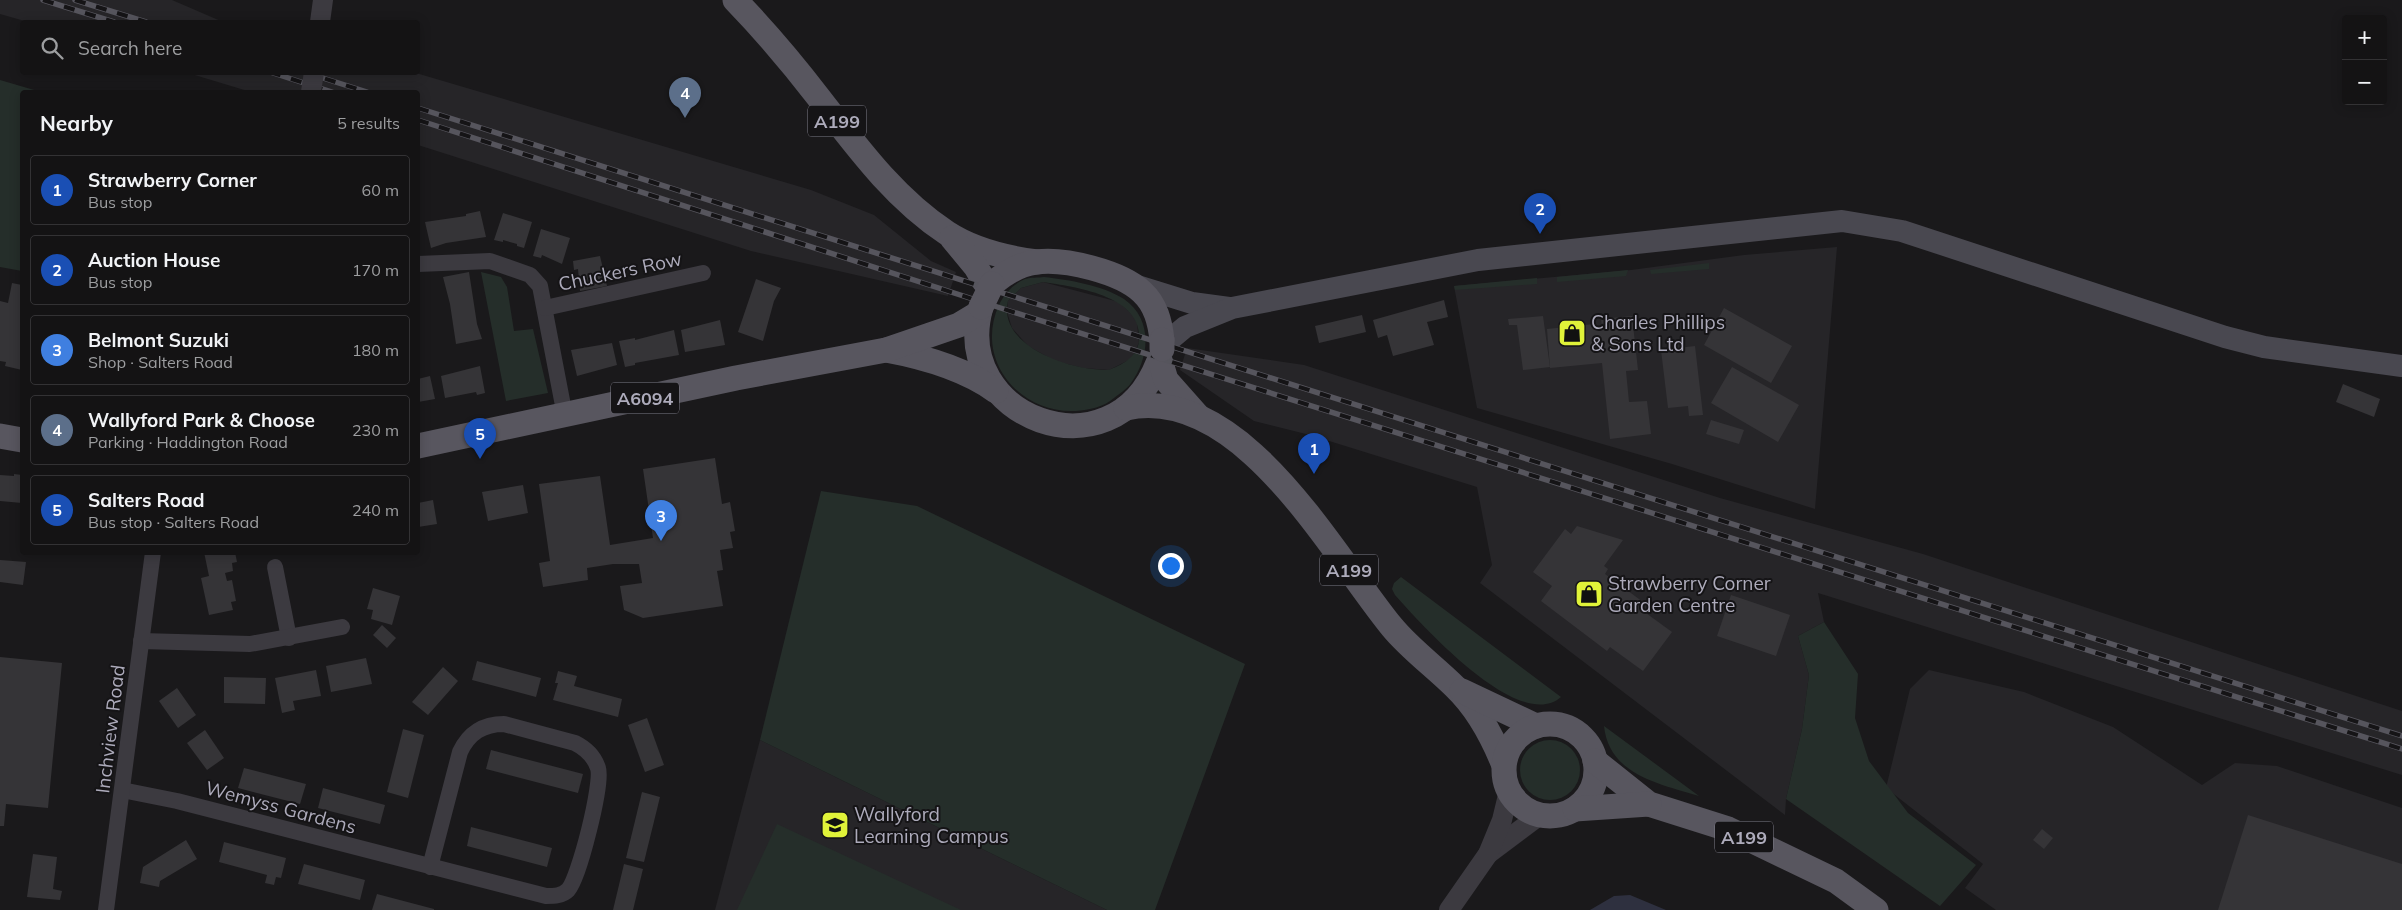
<!DOCTYPE html>
<html lang="en">
<head>
<meta charset="utf-8">
<style>
  body { margin:0; font-family:Mulish,sans-serif; background:#212022; color:#f1f3f6 }
  .controls { position:absolute; right:15px; top:15px; display:grid; overflow:hidden; border-radius:5px; box-shadow:0 2px 12px #0003 }
  .controls button { width:45px; height:45px; display:grid; place-items:center; padding:0; border:0; border-bottom:1px solid #333234; background:#141314; color:#f1f3f6; font:25px sans-serif }
  .you { position:absolute; left:1170px; top:565px; width:18px; height:18px; margin:-12px; border:4px solid #fff; border-radius:50%; background:#1a73e8; box-shadow:0 0 0 8px #1a73e833 }
  .badge { display:grid; place-items:center; width:32px; height:32px; border-radius:50%; background:#ea580c; color:#fff; font-size:16px; font-weight:700 }
  .pin { position:absolute; translate:-50% -41px; filter:drop-shadow(0 1px 2px #0008) }
  .pin::after { content:''; position:absolute; top:26px; width:18px; height:15px; background:inherit; clip-path:polygon(0 0,100% 0,50% 100%) }
  .list { margin:0; padding:0; list-style:none }
  h2 { display:flex; justify-content:space-between; align-items:center; height:65px; margin:0; padding:0 20px; font-size:21px }
  h2 small { font-size:16px; font-weight:400; color:#9d9ea0 }
  .list li { display:grid; grid-template-columns:32px 1fr auto; gap:15px; align-items:center; box-sizing:border-box; height:70px; margin:0 10px 10px; padding:0 10px; border:1px solid #333234; border-radius:5px }
  .list b { display:block; font-size:19px; white-space:nowrap }
  .list p { margin:0; font-size:16px; white-space:nowrap; color:#9d9ea0 }
  .list em { font-size:16px; font-style:normal; color:#9d9ea0 }
  .icon { flex:none; width:28px; height:28px; fill:none; stroke:currentColor; stroke-width:2; stroke-linecap:round; stroke-linejoin:round }
  .map { position:relative; flex:none; width:2402px; height:910px; overflow:hidden }
  .search { position:absolute; background:#141314; box-shadow:0 2px 12px #0003; left:20px; top:20px; width:400px; height:55px; display:flex; align-items:center; gap:12px; box-sizing:border-box; padding:0 18px; border-radius:5px; color:#9d9ea0; font-size:19px }
  .panel { position:absolute; background:#141314; box-shadow:0 2px 12px #0003; left:20px; top:90px; width:400px; height:465px; border-radius:5px }
  .map>svg:first-child { display:block }
  .built { fill:#262528 }
  .green { fill:#252e2a; fill-rule:evenodd }
  .water { fill:#2e303f }
  .building { fill:#353437 }
  .lines { fill:none; stroke-linecap:round; stroke-linejoin:round }
  .minor { stroke:#3c3a40; stroke-width:16 }
  .tertiary { stroke:#3c3a40; stroke-width:20 }
  .secondary { stroke:#494850; stroke-width:22 }
  .primary { stroke:#58565f; stroke-width:25 }
  .rail-casing { stroke:#56555d; stroke-width:5.5 }
  .rail { stroke:#151416; stroke-width:4; stroke-dasharray:11; stroke-linecap:butt }
  .tertiary-bridge { stroke:#3c3a40; stroke-width:20 }
  .primary-bridge { stroke:#58565f; stroke-width:25 }
  .labels { text-anchor:middle; dominant-baseline:central; stroke-width:4; stroke-linejoin:round; paint-order:stroke }
  .shield { fill:#151416; stroke:#7f7e8a; stroke-width:1 }
  .shield-label { font-size:18px; font-weight:bold; fill:#adabbb }
  .street-label { font-size:19px; fill:#adabbb; stroke:#151416 }
  .poi-label { font-size:19px; fill:#adabbb; stroke:#151416; text-anchor:start }
</style>
</head>
<body>
<div class="map">
<svg width="2402" height="910" viewBox="0 0 2402 910">
  <rect width="100%" height="100%" fill="#1a191b"/>
  <g class="built">
    <path d="M0,0H172L223,22H28L0,14Z"/>
    <path d="M188,73H416L811,190L874,215L931,261L956,272L948,296L751,251L418,145V92H251Z"/>
    <path d="M1837,247L1815,509L1672,464L1477,408L1454,286L1631,270L1744,255Z"/>
    <path d="M1043,282L1119,302L1133,315L1137,323L1139,342L1134,355L1129,360L1109,370L1083,368L1055,361L1028,346L1012,328L1007,312L1008,301L1021,288Z"/>
    <path d="M1187,348L1304,365L1720,498L1923,554L2402,711V775L1818,593L1824,622L1798,636L1809,675L1802,729L1786,799L1785,815L1480,583L1492,565L1477,487L1310,435L1254,421L1180,370Z"/>
    <path d="M1929,670L2024,692L2113,727L2202,785L2235,763L2277,766L2402,808V910H1996L1965,888L1983,864L1886,788L1910,689Z"/>
    <path d="M760,740L1107,910H715Z"/>
  </g>
  <g class="green">
    <path d="M0,80L41,92H22V271L0,267Z"/>
    <path d="M1709,263V269L1651,274L1650,270Z"/>
    <path d="M1628,270L1626,276L1557,282V277Z"/>
    <path d="M481,272L501,277L507,287L514,331L533,329L548,393L506,401Z"/>
    <path d="M1044,277C1069,280 1102,285 1124,299C1153,319 1150,357 1131,383C1127,389 1120,393 1114,398C1104,407 1089,410 1076,411C1019,414 974,359 999,305C1004,294 1013,284 1025,279C1031,277 1038,278 1044,277ZM1043,282C1076,287 1144,296 1139,341C1137,356 1124,364 1111,369C1106,371 1098,369 1093,369C1061,366 998,343 1008,301L1021,288Z"/>
    <path d="M1537,278V284L1455,290L1454,286Z"/>
    <path d="M821,491L917,506L1245,664L1155,910H1107L760,740Z"/>
    <path d="M1401,577L1561,697C1519,734 1421,624 1395,595L1392,589L1394,583Z"/>
    <path d="M1824,622L1858,674L1855,718L1869,761L1908,813L1976,865L1940,906L1786,799L1802,729L1809,675L1798,636Z"/>
    <path d="M1604,726L1699,796C1660,784 1609,775 1604,726Z"/>
    <circle cx="1550" cy="770" r="30"/>
    <path d="M777,824L961,910H737Z"/>
  </g>
  <path class="water" d="M1630,895L1666,910H1590L1614,896Z"/>
  <g class="building">
    <path d="M480,211L486,237L446,243L431,248L425,222L466,216V214Z"/>
    <path d="M503,213L532,222L524,248L517,246V244L503,240V242L494,240Z"/>
    <path d="M541,229L570,238L562,264L542,255L541,258L533,256Z"/>
    <path d="M600,256L607,286L580,291L578,269L574,270L573,261Z"/>
    <path d="M469,272L477,324L482,339L456,344L450,304L443,277Z"/>
    <path d="M756,279L781,288L774,301L763,341L738,332Z"/>
    <path d="M12,283L22,285V370L5,366L6,362L0,361V301L8,303Z"/>
    <path d="M1444,300L1448,317L1427,322L1434,345L1393,356L1387,335L1378,338L1373,320Z"/>
    <path d="M1724,308L1792,346L1771,383L1704,345Z"/>
    <path d="M1362,315L1366,332L1319,343L1315,326Z"/>
    <path d="M1543,316L1550,367L1523,370L1517,325H1509L1508,319Z"/>
    <path d="M1632,316L1638,370L1626,371L1629,402L1647,401L1651,434L1610,439L1602,363L1550,368L1547,329L1594,324V328L1602,327L1601,319Z"/>
    <path d="M720,320L725,345L685,352L681,330Z"/>
    <path d="M674,330L679,355L635,363V365L625,367L619,341L635,338V340Z"/>
    <path d="M612,343L617,365L577,376L571,350Z"/>
    <path d="M1695,346L1703,415L1689,416L1688,406L1668,408L1661,350Z"/>
    <path d="M480,366L485,393L477,395L476,392L445,398L441,376Z"/>
    <path d="M1732,367L1799,405L1778,442L1711,403Z"/>
    <path d="M430,376L435,399L418,402V379Z"/>
    <path d="M2343,384L2380,399L2374,417L2336,402Z"/>
    <path d="M1711,420L1744,430L1739,444L1706,434Z"/>
    <path d="M715,458L722,504L730,502L735,531L730,532L733,548L720,550L723,570L717,571L723,606L643,618L624,610L620,586L642,583L639,564H613L587,568L588,580L543,587L539,563L550,561L539,484L600,476L610,545L653,538L643,469Z"/>
    <path d="M14,474L22,475V503L0,501V475L14,476Z"/>
    <path d="M523,485L528,513L488,521L482,492Z"/>
    <path d="M433,500L437,524L418,527V503Z"/>
    <path d="M1577,526L1623,540L1604,566L1608,569L1605,574L1643,602L1639,608L1672,632L1643,671L1610,647L1607,651L1541,601L1552,586L1533,572L1565,529L1571,534Z"/>
    <path d="M204,552H235L237,562L232,563L233,571L225,573L227,581L232,580L236,601L231,602L233,610L209,615L201,578L209,576Z"/>
    <path d="M0,560L26,562L23,585L0,582Z"/>
    <path d="M373,588L400,596L392,625L371,619L373,610L367,609Z"/>
    <path d="M1731,595L1790,615L1776,656L1717,636Z"/>
    <path d="M382,625L396,638L387,648L373,635Z"/>
    <path d="M0,657L62,663L48,808L6,804L4,826H0Z"/>
    <path d="M366,658L372,684L331,692L326,666Z"/>
    <path d="M477,661L541,678L536,697L472,680Z"/>
    <path d="M443,667L458,681L428,715L412,702Z"/>
    <path d="M316,670L321,696L293,701L295,710L282,713L275,678Z"/>
    <path d="M558,671L577,676L574,686L622,699L618,717L553,700L558,683H555Z"/>
    <path d="M224,677L266,678L265,704L224,703Z"/>
    <path d="M177,688L196,715L178,728L159,701Z"/>
    <path d="M647,718L664,765L645,772L628,725Z"/>
    <path d="M403,729L424,735L408,798L387,792Z"/>
    <path d="M205,730L224,758L207,770L187,743Z"/>
    <path d="M491,750L583,774L578,793L486,769Z"/>
    <path d="M244,768L306,784L300,804L238,788Z"/>
    <path d="M323,788L385,805L380,824L318,808Z"/>
    <path d="M642,792L660,797L644,862L626,858Z"/>
    <path d="M2248,815L2402,864V910H2218Z"/>
    <path d="M471,827L552,848L547,867L467,846Z"/>
    <path d="M2042,829L2053,838L2044,849L2033,840Z"/>
    <path d="M186,840L197,859L160,881L159,887L140,883L143,867Z"/>
    <path d="M224,842L286,858L281,878L276,877L274,885L265,883L267,875L219,862Z"/>
    <path d="M33,854L57,857L53,889L62,891L60,900L27,897Z"/>
    <path d="M304,864L365,880L360,900L298,884Z"/>
    <path d="M624,864L643,869L633,910H613Z"/>
    <path d="M377,894L434,909V910H372Z"/>
  </g>
  <g class="lines">
    <g class="minor">
      <path d="M418,264L490,261L530,275L540,286L565,416"/>
      <path d="M545,308L703,273"/>
      <path d="M275,567L289,638"/>
      <path d="M141,641L250,644L342,627"/>
      <path d="M122,790L177,801L546,896C554,896 562,896 568,890C579,878 603,783 598,768C594,756 585,748 575,743L504,724C483,724 469,733 460,752L430,867"/>
      <path d="M106,910L153,552"/>
    </g>
    <g class="tertiary">
      <path d="M320,22L323,0"/>
      <path d="M1488,854L1540,815"/>
      <path d="M1449,910L1488,854L1502,820L1509,791"/>
    </g>
    <g class="secondary">
      <path d="M1134,285L1192,303L1229,308"/>
      <path d="M1167,342L1185,327L1232,308L1478,260L1842,221L1902,231L2225,337L2264,347L2402,366"/>
    </g>
    <g class="primary">
      <path d="M735,0C765,31 793,64 819,98C857,147 894,198 947,233C973,250 1006,258 1037,262"/>
      <path d="M952,238L976,267L984,281"/>
      <path d="M992,284C1005,273 1019,264 1036,262C1065,258 1121,272 1142,292C1156,305 1160,322 1162,340"/>
      <path d="M981,307C949,417 1112,480 1158,363"/>
      <path d="M886,350C924,357 964,368 996,391"/>
      <path d="M1161,363L1166,380L1197,415"/>
      <path d="M1126,408C1241,383 1332,554 1392,627C1410,649 1435,667 1455,687C1477,708 1492,736 1503,763"/>
      <path d="M0,436L22,440"/>
      <path d="M418,446L736,378L886,350L959,325L979,313"/>
      <path d="M1462,691L1536,726"/>
      <circle cx="1550" cy="770" r="46"/>
      <path d="M1595,761L1649,804L1728,829L1836,881L1876,910"/>
      <path d="M1575,809L1649,804"/>
    </g>
    <defs>
      <g id="rail">
        <path d="M43,0L114,22"/>
        <path d="M75,0L146,22"/>
        <path d="M270,72L332,92"/>
        <path d="M304,72L367,92"/>
        <path d="M418,108L2402,736"/>
        <path d="M418,120L1013,312L2402,749"/>
      </g>
    </defs>
    <use href="#rail" class="rail-casing"/>
    <use href="#rail" class="rail"/>
    <path class="tertiary-bridge" d="M311,92L314,72"/>
    <g class="primary-bridge">
      <path d="M981,307L992,284"/>
      <path d="M1162,340V349"/>
    </g>
  </g>
  <defs>
    <symbol id="shop-square" viewBox="-11 -11 22 22"><rect x="-9" y="-9" width="18" height="18" rx="4" fill="#e0f339" stroke="#151416"/><path d="M-5-2.5h2.3a2.7 3.5 0 0 1 5.4 0H5L5.5 6h-11ZM-1.5-2.5h3a1.5 2.3 0 0 0-3 0Z" fill="#111"/></symbol>
    <symbol id="school-square" viewBox="-11 -11 22 22"><rect x="-9" y="-9" width="18" height="18" rx="4" fill="#e0f339" stroke="#151416"/><path d="M0-5L7-2L0 1L-7-2ZM-4 1L0 2.5L4 1V4Q0 6-4 4Z" fill="#111"/></symbol>
  </defs>
  <g fill-rule="evenodd">
    <use href="#shop-square" x="1556" y="317" width="32" height="32"/>
    <use href="#shop-square" x="1573" y="578" width="32" height="32"/>
    <use href="#school-square" x="819" y="809" width="32" height="32"/>
  </g>
  <g class="labels">
    <g class="shield">
      <rect x="808" y="105.5" width="58" height="31" rx="4"/>
      <rect x="611" y="382.5" width="68" height="31" rx="4"/>
      <rect x="1320" y="554.5" width="58" height="31" rx="4"/>
      <rect x="1715" y="821.5" width="58" height="31" rx="4"/>
    </g>
    <g class="shield-label">
      <text x="837" y="121">A199</text>
      <text x="645" y="398">A6094</text>
      <text x="1349" y="570">A199</text>
      <text x="1744" y="837">A199</text>
    </g>
    <g class="street-label">
      <text transform="translate(620 271) rotate(-12)">Chuckers Row</text>
      <text transform="translate(110 729) rotate(-83)">Inchview Road</text>
      <text transform="translate(281 807) rotate(15)">Wemyss Gardens</text>
    </g>
    <g class="poi-label">
      <text x="1591" y="322">Charles Phillips<tspan x="1591" dy="22">&amp; Sons Ltd</tspan></text>
      <text x="1608" y="583">Strawberry Corner<tspan x="1608" dy="22">Garden Centre</tspan></text>
      <text x="854" y="814">Wallyford<tspan x="854" dy="22">Learning Campus</tspan></text>
    </g>
  </g>
</svg>
<div class="controls">
<button>+</button>
<button>−</button>
</div>
<div class="you"></div>
<div class="pin badge" style="left:1314px;top:474px;background:#1a4fb4">1</div>
<div class="pin badge" style="left:1540px;top:234px;background:#1a4fb4">2</div>
<div class="pin badge" style="left:661px;top:541px;background:#3f7fe0">3</div>
<div class="pin badge" style="left:685px;top:118px;background:#5c6f8a">4</div>
<div class="pin badge" style="left:480px;top:459px;background:#1a4fb4">5</div>
<div class="search"><svg class="icon" aria-label="search" viewBox="0 0 24 24"><circle cx="10" cy="10" r="6"/><path d="M15 15l6 6"/></svg>Search here</div>
<section class="panel">
<h2>Nearby<small>5 results</small></h2>
<ul class="list">
<li><span class="badge" style="background:#1a4fb4">1</span><div><b>Strawberry Corner</b><p>Bus stop</p></div><em>60 m</em></li>
<li><span class="badge" style="background:#1a4fb4">2</span><div><b>Auction House</b><p>Bus stop</p></div><em>170 m</em></li>
<li><span class="badge" style="background:#3f7fe0">3</span><div><b>Belmont Suzuki</b><p>Shop · Salters Road</p></div><em>180 m</em></li>
<li><span class="badge" style="background:#5c6f8a">4</span><div><b>Wallyford Park &amp; Choose</b><p>Parking · Haddington Road</p></div><em>230 m</em></li>
<li><span class="badge" style="background:#1a4fb4">5</span><div><b>Salters Road</b><p>Bus stop · Salters Road</p></div><em>240 m</em></li>
</ul>
</section>
</div>
</body>
</html>
